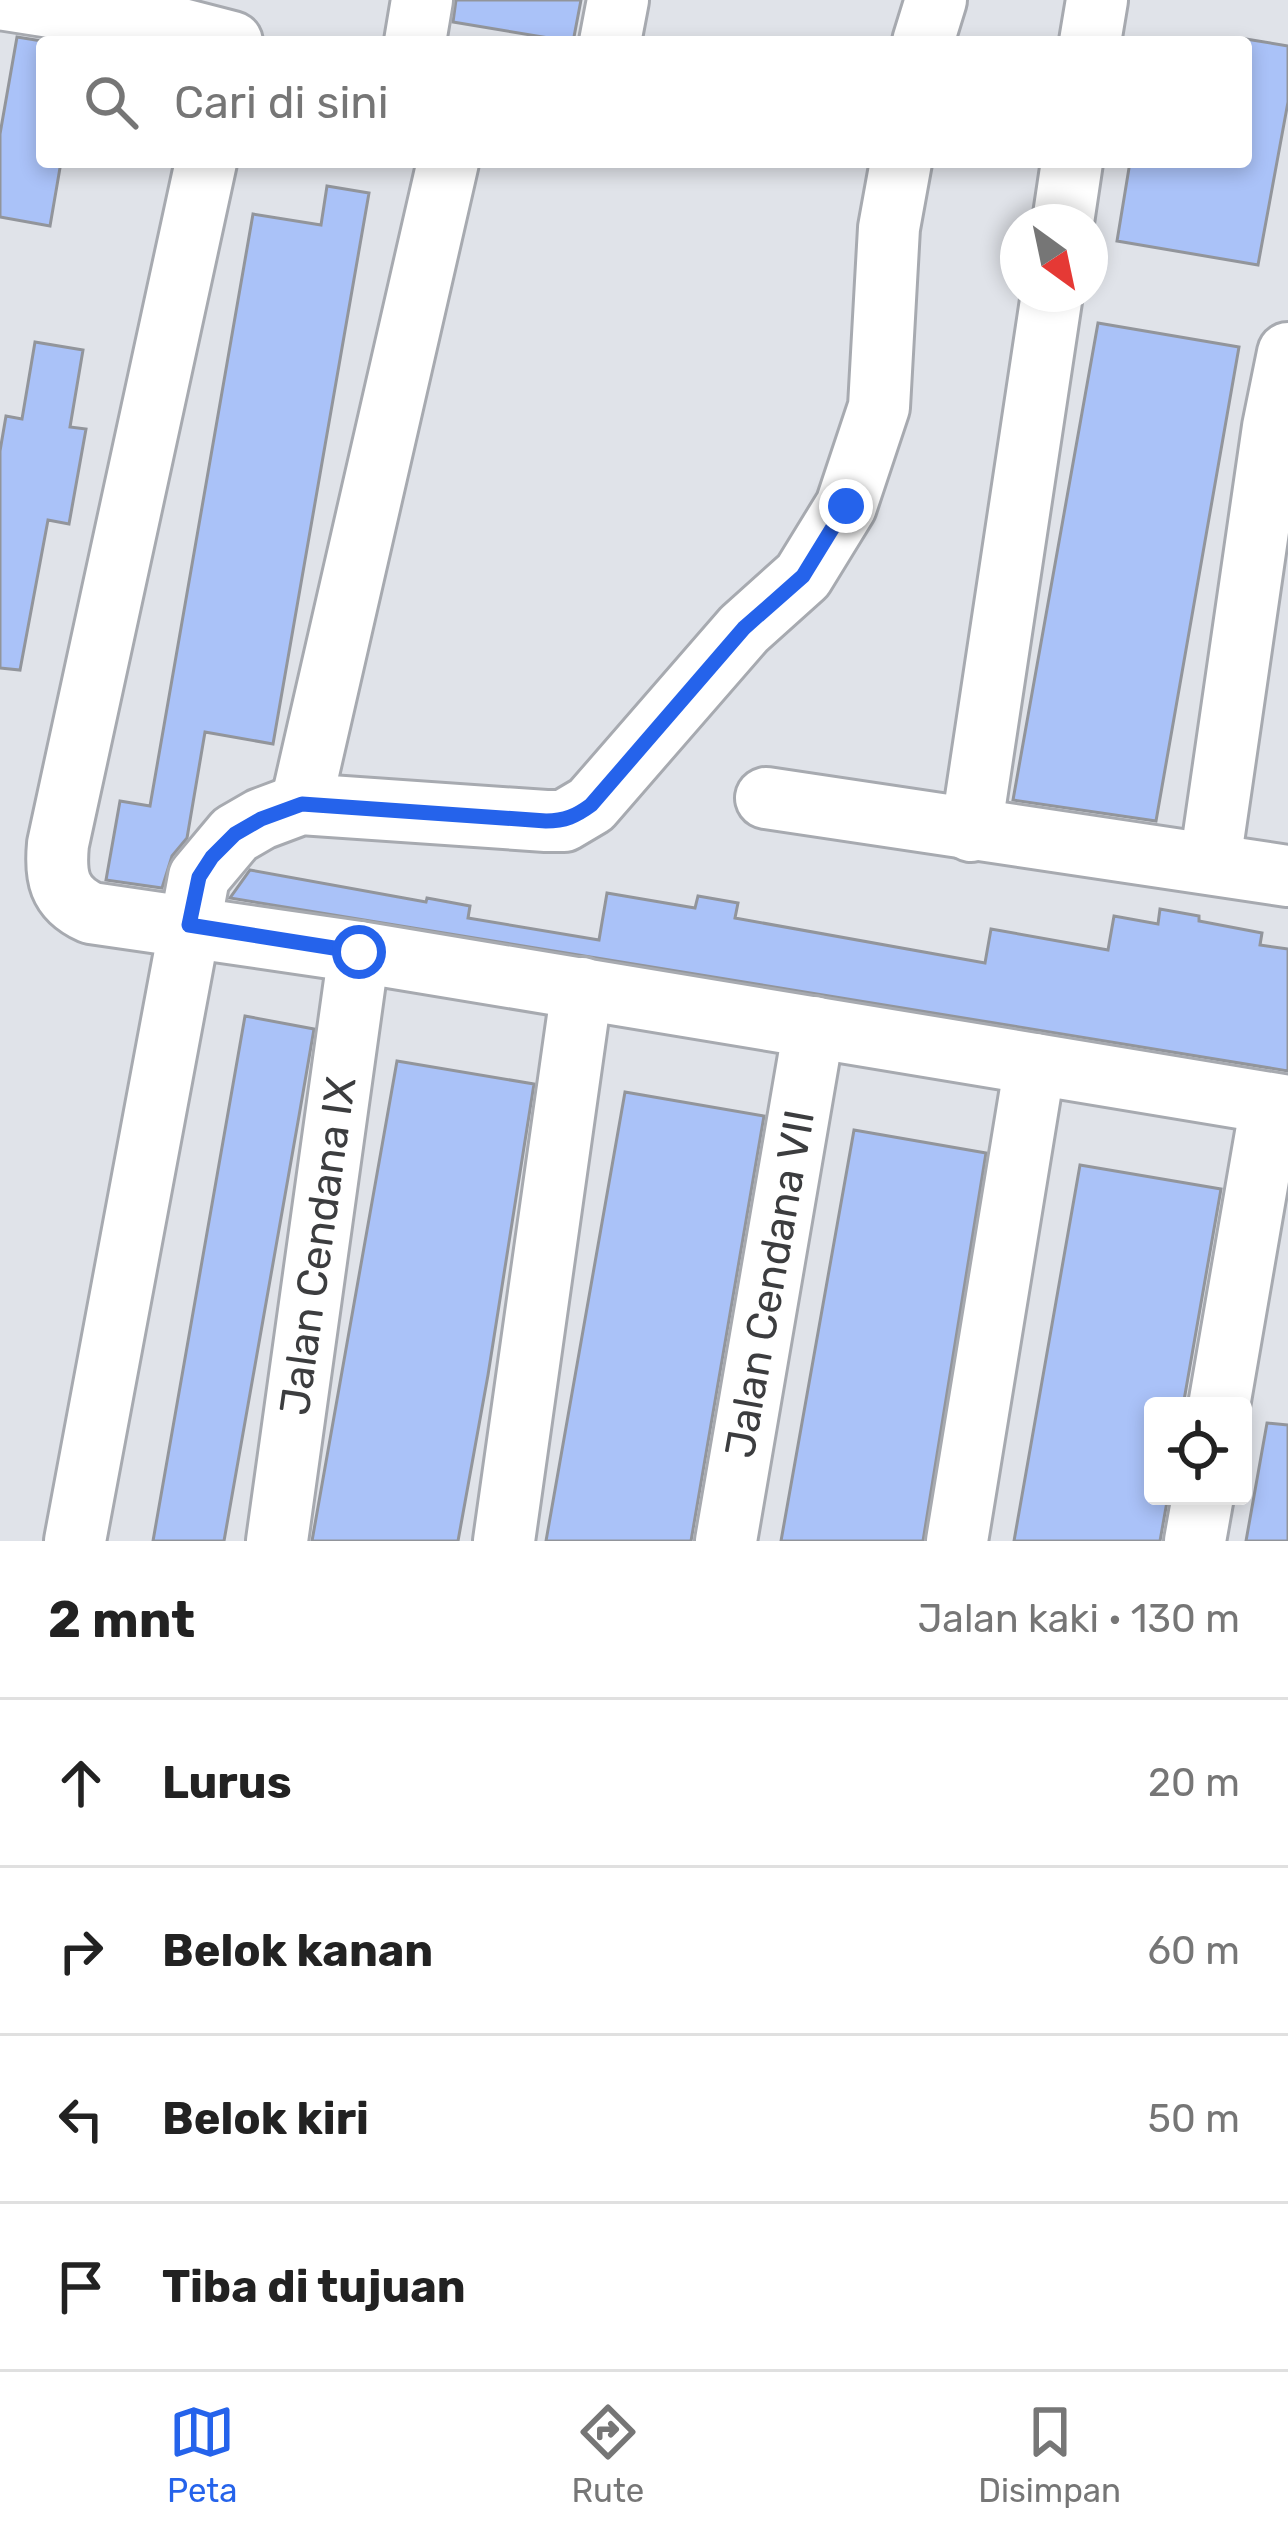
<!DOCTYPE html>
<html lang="id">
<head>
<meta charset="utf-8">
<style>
  body { margin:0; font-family:Rubik,sans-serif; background:#f2f2f2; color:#222 }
  .controls { position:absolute; right:36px; bottom:36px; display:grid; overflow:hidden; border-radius:12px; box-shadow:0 6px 18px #0003 }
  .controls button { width:108px; height:108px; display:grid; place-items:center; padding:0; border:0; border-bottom:3px solid #e0e0e0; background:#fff; color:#222; font:60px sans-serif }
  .compass { position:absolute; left:1000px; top:204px; width:108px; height:108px; border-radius:50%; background:#fff; box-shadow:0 6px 18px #0003; rotate:147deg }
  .stop { position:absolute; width:36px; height:36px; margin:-27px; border:9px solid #2563eb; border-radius:50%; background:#fff }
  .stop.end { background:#2563eb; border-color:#fff; box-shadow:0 3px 12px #0008 }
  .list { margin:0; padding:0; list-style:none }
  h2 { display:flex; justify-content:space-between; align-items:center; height:156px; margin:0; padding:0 48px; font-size:51px }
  h2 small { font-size:39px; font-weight:400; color:#767676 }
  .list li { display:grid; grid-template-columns:78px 1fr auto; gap:36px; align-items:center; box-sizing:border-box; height:168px; padding:0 48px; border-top:3px solid #e0e0e0 }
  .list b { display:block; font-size:45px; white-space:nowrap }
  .list em { font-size:39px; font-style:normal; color:#767676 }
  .icon { flex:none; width:66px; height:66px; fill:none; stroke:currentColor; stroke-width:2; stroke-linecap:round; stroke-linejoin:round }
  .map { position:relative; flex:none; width:1288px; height:1541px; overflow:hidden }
  .search { position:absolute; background:#fff; box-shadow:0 6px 18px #0003; left:36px; right:36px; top:36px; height:132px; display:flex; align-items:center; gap:30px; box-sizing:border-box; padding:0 42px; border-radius:12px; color:#767676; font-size:45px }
  .sheet { height:828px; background:#fff }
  nav { display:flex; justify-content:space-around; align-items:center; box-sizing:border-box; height:168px; border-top:3px solid #e0e0e0; background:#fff; font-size:33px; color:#767676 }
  nav a { display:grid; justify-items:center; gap:6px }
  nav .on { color:#2563eb }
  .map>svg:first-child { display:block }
  .building { fill:#aac2f8; stroke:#92959b; stroke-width:3 }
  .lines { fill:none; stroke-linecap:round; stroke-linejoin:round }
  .minor-casing { stroke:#a7aab0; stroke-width:66 }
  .minor { stroke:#fff; stroke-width:60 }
  .route { stroke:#2563eb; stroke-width:15 }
  .labels { text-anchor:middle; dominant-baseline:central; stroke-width:9; stroke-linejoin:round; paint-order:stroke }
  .street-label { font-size:42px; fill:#3c3d3f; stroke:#fff }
</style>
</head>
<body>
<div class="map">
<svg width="1288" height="1541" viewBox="0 0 1288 1541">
  <rect width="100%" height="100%" fill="#e0e3e9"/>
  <g class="building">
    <path d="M456,0H581L573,42L453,22Z"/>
    <path d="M17,37L42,41V162H61L50,226L0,217V134Z"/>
    <path d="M1246,39L1288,46V102L1258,265L1117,241L1130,162H1246Z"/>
    <path d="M327,186L369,193L273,744L205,732L187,838L172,856L162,888L106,880L120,801L150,806L253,214L321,225Z"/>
    <path d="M1098,323L1239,347L1156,821L1013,800Z"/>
    <path d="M35,342L83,350L70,427L86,429L69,524L48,520L20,670L0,668V451L6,416L22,419Z"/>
    <path d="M250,870L426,902L427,898L470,906L468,918L599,940L607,893L695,908L698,896L738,903L735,918L985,963L991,929L1108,950L1114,916L1158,924L1160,909L1199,916V921L1262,933L1260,945L1288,949V1071L230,898Z"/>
    <path d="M245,1016L314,1029L299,1116L224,1541H153Z"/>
    <path d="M397,1061L534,1084L488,1375L458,1541H312Z"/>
    <path d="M625,1092L764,1116L691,1541H546Z"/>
    <path d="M854,1130L986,1153L923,1541H781Z"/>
    <path d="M1080,1165L1221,1189L1183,1406H1153V1496H1168L1160,1541H1014Z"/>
    <path d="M1267,1423L1288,1425V1541H1246Z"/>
  </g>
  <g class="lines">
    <defs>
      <g id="minor">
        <path d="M6,0L166,25L232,42"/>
        <path d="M415,42L422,0"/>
        <path d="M610,42L618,0"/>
        <path d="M923,42L936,0"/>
        <path d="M1090,42L1097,0"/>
        <path d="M206,162L58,844C55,876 58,898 91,913L359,952L1288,1106"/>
        <path d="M1063,222L1072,162"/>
        <path d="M766,798L1288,876"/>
        <path d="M301,804L448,162"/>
        <path d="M971,831L1052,294"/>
        <path d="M1210,862L1273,427L1288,353"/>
        <path d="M1219,1406L1271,1104"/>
        <path d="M75,1541L199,877L235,834L261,819L301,804L546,821H564L591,805L744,629L803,576L846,506L879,407L889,228L901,162"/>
        <path d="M277,1541L359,952"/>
        <path d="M504,1541L582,988"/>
        <path d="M726,1541L814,1027"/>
        <path d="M957,1541L1035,1064"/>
        <path d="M1195,1541L1203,1496"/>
      </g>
    </defs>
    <use href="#minor" class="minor-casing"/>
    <use href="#minor" class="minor"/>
  </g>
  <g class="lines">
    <path class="route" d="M359,952L189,925L199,877L212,857L235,834L261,819L302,804L546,821C565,821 576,816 591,805L744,628L803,576L846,506"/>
  </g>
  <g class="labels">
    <g class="street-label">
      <text transform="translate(318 1246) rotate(-82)">Jalan Cendana IX</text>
      <text transform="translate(770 1284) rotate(-80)">Jalan Cendana VII</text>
    </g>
  </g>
</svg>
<div class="controls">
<button><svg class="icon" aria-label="locate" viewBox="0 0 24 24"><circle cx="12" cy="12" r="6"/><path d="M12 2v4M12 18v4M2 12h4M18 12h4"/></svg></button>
</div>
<svg class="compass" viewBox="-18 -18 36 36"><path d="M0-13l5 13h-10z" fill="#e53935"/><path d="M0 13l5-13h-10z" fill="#767676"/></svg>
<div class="stop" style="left:359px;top:952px"></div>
<div class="stop end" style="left:846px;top:506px"></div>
<div class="search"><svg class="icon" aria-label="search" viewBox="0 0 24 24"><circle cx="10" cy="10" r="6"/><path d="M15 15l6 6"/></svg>Cari di sini</div>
</div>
<section class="sheet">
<h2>2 mnt<small>Jalan kaki · 130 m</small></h2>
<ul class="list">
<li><svg class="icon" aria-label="ahead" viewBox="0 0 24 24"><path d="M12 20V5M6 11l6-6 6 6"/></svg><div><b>Lurus</b></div><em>20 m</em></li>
<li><svg class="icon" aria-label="right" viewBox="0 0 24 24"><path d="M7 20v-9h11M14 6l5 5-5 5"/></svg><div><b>Belok kanan</b></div><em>60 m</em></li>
<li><svg class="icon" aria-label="left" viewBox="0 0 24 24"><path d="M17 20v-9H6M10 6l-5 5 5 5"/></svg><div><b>Belok kiri</b></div><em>50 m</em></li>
<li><svg class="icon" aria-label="arrive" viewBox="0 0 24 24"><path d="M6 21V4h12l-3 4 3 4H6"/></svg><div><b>Tiba di tujuan</b></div></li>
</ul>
</section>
<nav>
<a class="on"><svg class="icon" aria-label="map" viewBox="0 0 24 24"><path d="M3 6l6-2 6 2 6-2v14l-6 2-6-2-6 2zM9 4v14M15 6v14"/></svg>Peta</a>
<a><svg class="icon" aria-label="directions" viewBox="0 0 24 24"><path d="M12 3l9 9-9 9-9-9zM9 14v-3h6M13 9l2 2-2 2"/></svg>Rute</a>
<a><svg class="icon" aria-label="saved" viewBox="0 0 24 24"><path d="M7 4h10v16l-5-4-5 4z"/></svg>Disimpan</a>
</nav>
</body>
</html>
